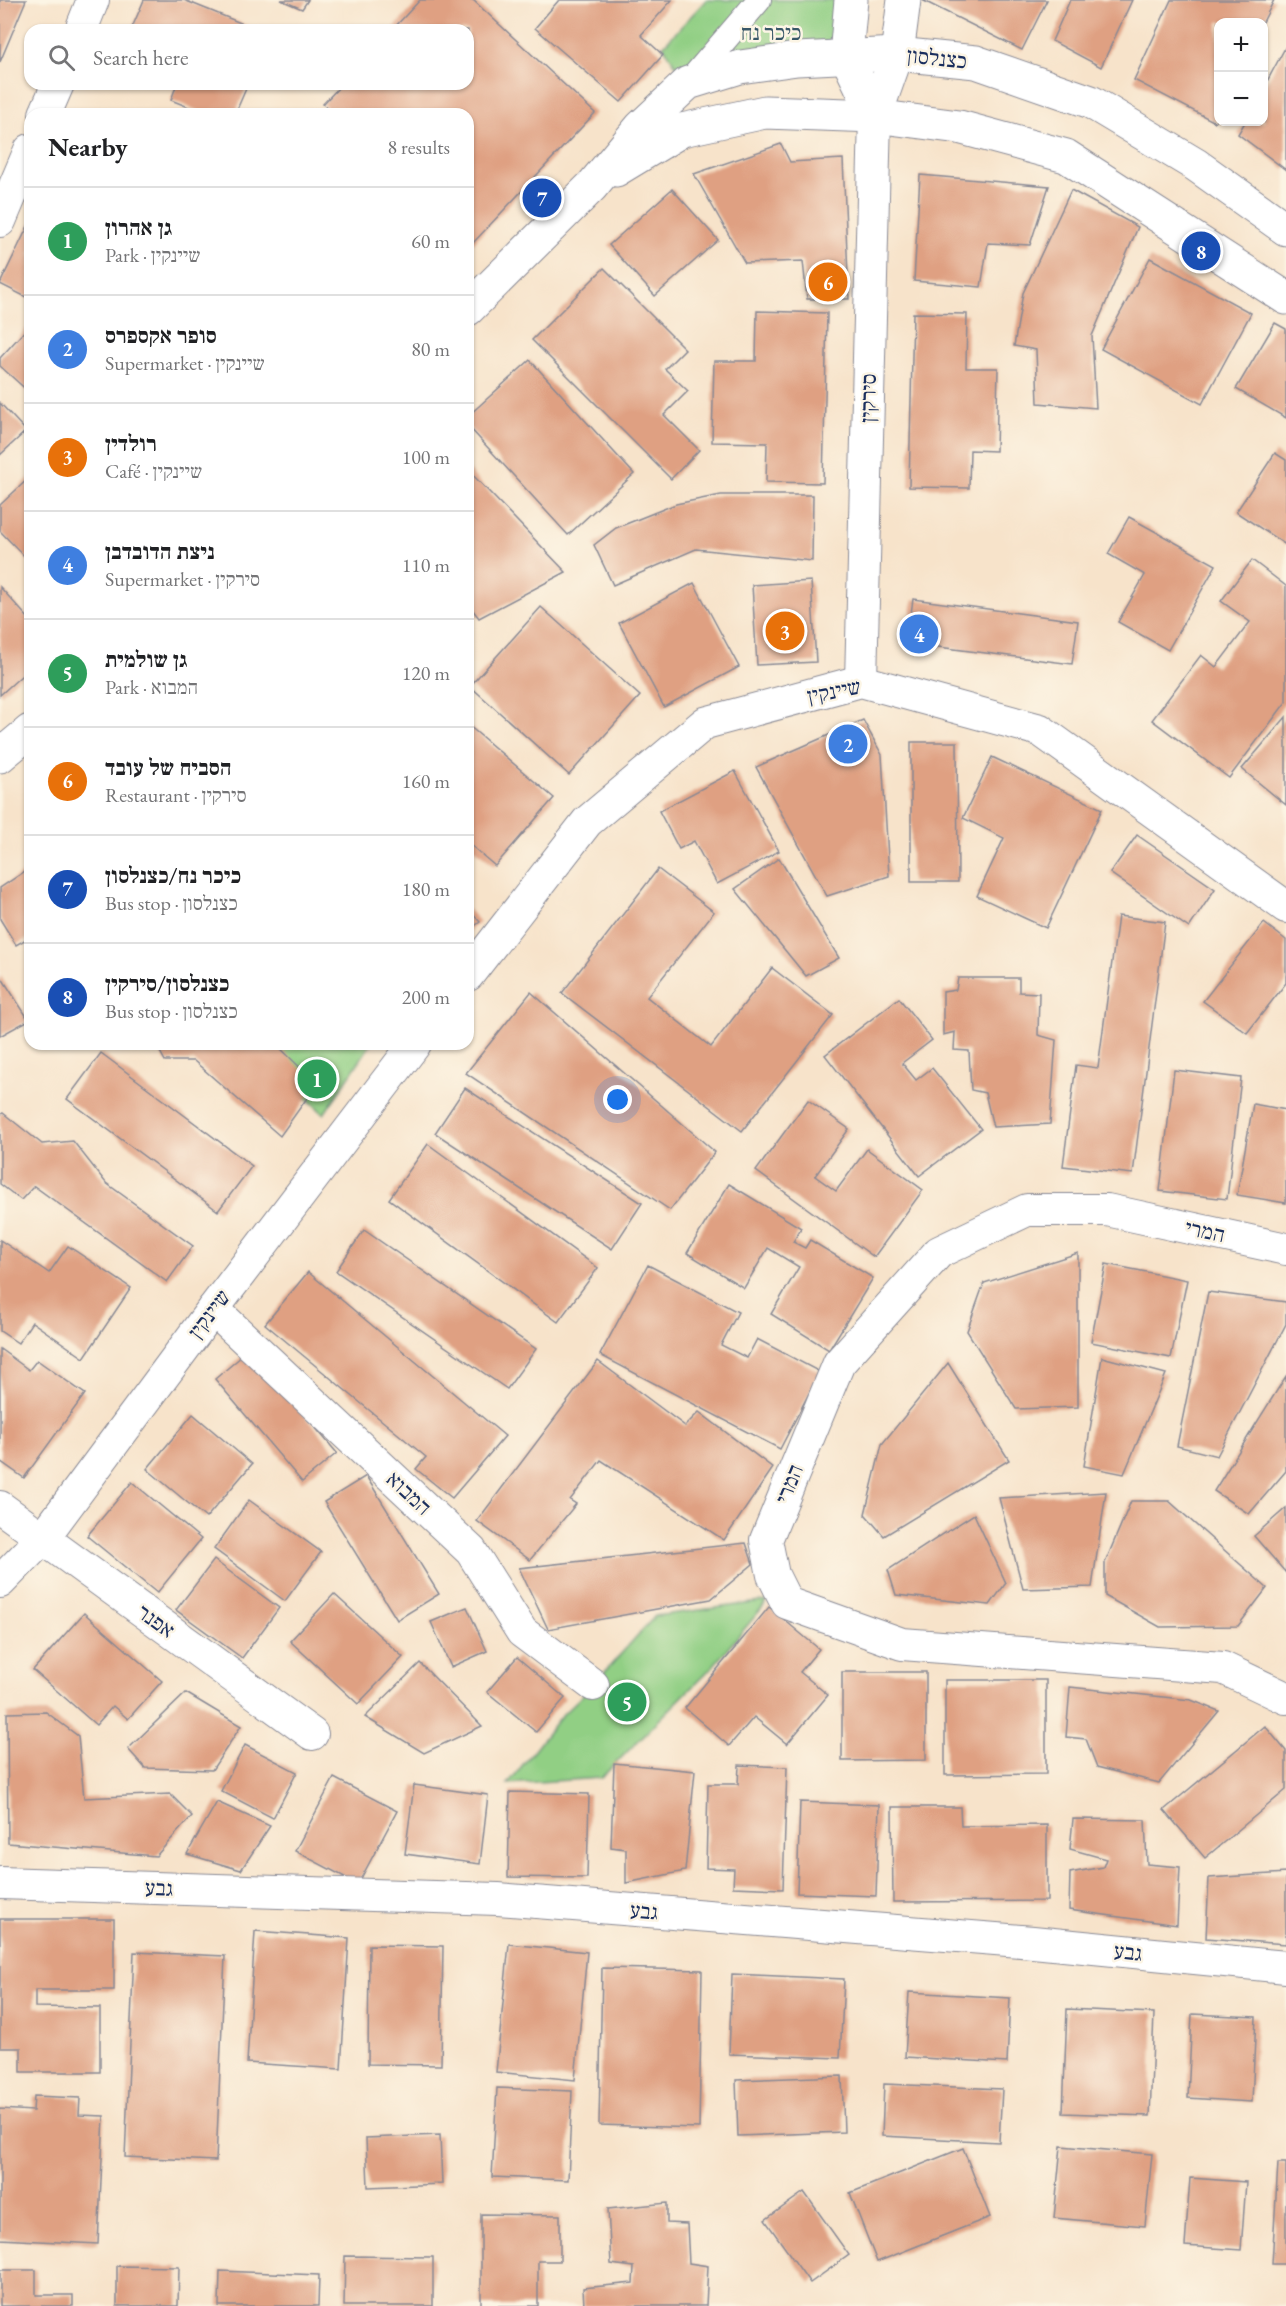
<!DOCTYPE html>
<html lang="en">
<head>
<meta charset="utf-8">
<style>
  body { margin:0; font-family:"EB Garamond","Frank Ruhl Libre",serif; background:#f2f2f2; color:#202124 }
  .controls { position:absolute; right:18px; top:18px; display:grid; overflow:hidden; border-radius:12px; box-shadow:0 2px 4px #0004 }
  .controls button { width:54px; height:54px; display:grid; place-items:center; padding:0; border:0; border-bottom:2px solid #e0e0e0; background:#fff; color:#202124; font:30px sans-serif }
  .you { position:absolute; left:618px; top:1100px; width:21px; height:21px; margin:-15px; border:4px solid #fff; border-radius:50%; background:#1a73e8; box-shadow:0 0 0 9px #1a73e833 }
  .badge { display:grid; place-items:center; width:39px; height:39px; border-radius:50%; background:#7c3aed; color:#fff; font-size:20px; font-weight:700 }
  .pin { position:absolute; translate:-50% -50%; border:3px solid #fff; box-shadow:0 2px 6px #0006 }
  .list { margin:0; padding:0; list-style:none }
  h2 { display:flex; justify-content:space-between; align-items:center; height:78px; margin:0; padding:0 24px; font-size:26px }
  h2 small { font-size:20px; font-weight:400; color:#757577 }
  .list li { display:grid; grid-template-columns:39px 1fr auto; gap:18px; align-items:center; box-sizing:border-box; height:108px; padding:0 24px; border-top:2px solid #e0e0e0 }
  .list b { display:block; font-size:22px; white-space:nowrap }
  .list p { margin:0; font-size:20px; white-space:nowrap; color:#757577 }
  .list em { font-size:20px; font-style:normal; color:#757577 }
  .icon { flex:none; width:33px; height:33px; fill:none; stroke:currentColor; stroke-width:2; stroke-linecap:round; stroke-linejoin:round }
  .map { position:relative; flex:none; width:1286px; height:2306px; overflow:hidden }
  .search { position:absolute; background:#fff; box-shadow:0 2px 4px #0004; left:24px; top:24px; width:450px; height:66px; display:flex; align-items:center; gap:15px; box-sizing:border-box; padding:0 21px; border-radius:18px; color:#757577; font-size:22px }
  .panel { position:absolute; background:#fff; box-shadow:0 2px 4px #0004; left:24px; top:108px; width:450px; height:942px; border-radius:18px }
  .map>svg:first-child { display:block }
  .green { fill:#91cf84; stroke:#567f71; stroke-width:1.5 }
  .building { fill:#dfa082 }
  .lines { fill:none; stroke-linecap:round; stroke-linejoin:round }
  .pedestrian-casing { stroke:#898994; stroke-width:26 }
  .minor-casing { stroke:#898994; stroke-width:34 }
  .tertiary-casing { stroke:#898994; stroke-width:35 }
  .pedestrian { stroke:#fff; stroke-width:24 }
  .minor { stroke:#fff; stroke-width:32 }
  .tertiary { stroke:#fff; stroke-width:33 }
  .labels { text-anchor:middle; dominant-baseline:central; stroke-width:5; stroke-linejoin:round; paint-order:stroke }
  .park-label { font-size:22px; fill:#385768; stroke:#fcf5e5 }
  .street-label { font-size:22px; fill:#1b2f5e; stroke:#fcf5e5 }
</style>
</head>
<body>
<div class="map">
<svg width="1286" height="2306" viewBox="0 0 1286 2306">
  <rect width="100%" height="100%" fill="#fcf5e5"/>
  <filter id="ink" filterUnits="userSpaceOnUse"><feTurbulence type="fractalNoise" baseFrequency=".0167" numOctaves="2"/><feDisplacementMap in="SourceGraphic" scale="12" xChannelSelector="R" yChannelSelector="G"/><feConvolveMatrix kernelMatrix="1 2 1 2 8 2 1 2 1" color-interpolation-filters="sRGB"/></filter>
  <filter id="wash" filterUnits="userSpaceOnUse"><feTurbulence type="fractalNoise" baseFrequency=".008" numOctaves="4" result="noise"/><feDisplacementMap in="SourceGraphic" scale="24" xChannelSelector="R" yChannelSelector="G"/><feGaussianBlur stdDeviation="1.35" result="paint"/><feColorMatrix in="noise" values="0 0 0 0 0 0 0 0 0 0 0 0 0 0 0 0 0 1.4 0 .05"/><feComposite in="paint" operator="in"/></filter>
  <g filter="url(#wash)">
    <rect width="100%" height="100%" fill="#f7e3ca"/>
    <g class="green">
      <path d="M706,0H851L846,55L688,83L663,46Z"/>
      <path d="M249,1044H371L324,1114Z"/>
      <path d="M768,1601L713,1666L601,1778L508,1784L559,1718L593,1685L655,1616Z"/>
    </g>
    <g id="blocks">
      <g class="building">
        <path d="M0,0H26L0,62Z"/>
        <path d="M144,0H184L258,30H131Z"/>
        <path d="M281,0H308L302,9Z"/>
        <path d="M420,0H473L595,113L473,243L468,238V114H334L323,104L342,84H468V30H392Z"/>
        <path d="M559,0H672L641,35L663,55L621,102L535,28Z"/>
        <path d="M922,0H1047L1022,50Z"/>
        <path d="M1070,0H1132L1101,67L1052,41Z"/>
        <path d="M1171,0H1274L1263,22H1218V116L1215,122L1134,80Z"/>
        <path d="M1286,46V170L1238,134L1245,122H1264V87Z"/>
        <path d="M177,84H248L235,114H206L171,100Z"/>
        <path d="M781,144L790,162L843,159L849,299H807L803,261L745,263L694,174Z"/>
        <path d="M920,175L1049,186L1030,245L988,243L981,287L914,281Z"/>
        <path d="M672,189L718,240L655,296L609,245Z"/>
        <path d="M1071,190L1138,227L1092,336L1096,408L1038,403L1036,350L1014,346L1023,293Z"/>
        <path d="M30,222V299L0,284Z"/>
        <path d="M1150,258L1251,313L1202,404L1101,349Z"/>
        <path d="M604,268L685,349L665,369L688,391L664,415L699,450L671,479L532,340Z"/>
        <path d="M757,311L827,313L823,483L766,482L767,443L712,442L714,361H756Z"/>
        <path d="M913,313L967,314L966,368H998L996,451L970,450L969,488L909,487Z"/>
        <path d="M1275,323L1286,329V418L1236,389Z"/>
        <path d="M30,325V393L0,366V358Z"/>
        <path d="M530,360L634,474L568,535L468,426V416Z"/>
        <path d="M0,403L26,431L0,455Z"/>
        <path d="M1275,453L1286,460V545L1236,512Z"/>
        <path d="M468,470L566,572L479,618L468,604Z"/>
        <path d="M30,477V562L0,531V505Z"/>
        <path d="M721,495H813L812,561L696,549L613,585L594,545L616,528L676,504Z"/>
        <path d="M1129,517L1216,565L1168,650L1118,622L1145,575L1108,554Z"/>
        <path d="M1252,560L1286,586V702L1229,778L1152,720L1201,655L1216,667L1250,622L1221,601Z"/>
        <path d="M811,581L816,662L757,665L752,585Z"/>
        <path d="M694,583L739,667L664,707L619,623Z"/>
        <path d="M0,587L30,620V668L0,695Z"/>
        <path d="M913,599L1078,621L1072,664L907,643Z"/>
        <path d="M541,607L640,696L569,775L470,686Z"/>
        <path d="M1286,717V805L1242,769Z"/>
        <path d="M863,720L882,755L889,876L827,896L756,767Z"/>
        <path d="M468,725L554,798L495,866L468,843Z"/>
        <path d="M911,742H957L958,882H911Z"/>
        <path d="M992,757L1102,809L1046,928L977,896L1004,838L963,818Z"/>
        <path d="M735,771L779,851L717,884L694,841L679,849L659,811Z"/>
        <path d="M1137,835L1215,889L1189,928L1110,873Z"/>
        <path d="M779,858L839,958L806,976L735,889Z"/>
        <path d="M30,868V937L16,945L0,919V888Z"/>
        <path d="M658,869L714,912L647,997L711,1047L772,968L833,1015L742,1131L562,993Z"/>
        <path d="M468,909L480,922L468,931Z"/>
        <path d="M1118,916L1165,922L1133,1174L1063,1166L1076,1065L1098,1068Z"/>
        <path d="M1264,923L1286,940V983L1247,1033L1203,1001Z"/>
        <path d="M0,975L29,1020L0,1036Z"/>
        <path d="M958,978H1019V992L1039,993L1038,1035L1056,1040L1050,1124L993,1127L985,1093L971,1090L969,1051L954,1050L955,1032L943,1035V992L956,990Z"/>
        <path d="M531,992L715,1152L670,1210L466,1073Z"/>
        <path d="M899,998L932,1040L902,1063L916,1080L932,1068L981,1129L919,1176L825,1055Z"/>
        <path d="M156,1044H276L317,1084L280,1136L194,1061H165Z"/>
        <path d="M101,1053L252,1166L218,1211L67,1099Z"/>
        <path d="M1174,1070L1241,1078L1227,1199L1160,1191Z"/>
        <path d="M465,1088L642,1203L612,1249L435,1133Z"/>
        <path d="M808,1100L849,1129L815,1176L836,1191L867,1149L923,1190L874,1257L756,1171Z"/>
        <path d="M1253,1104L1286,1110V1203L1237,1195Z"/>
        <path d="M3,1113L42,1144L73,1141L106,1183L193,1246L167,1282L34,1186L21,1200L0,1184V1115Z"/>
        <path d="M428,1144L598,1268L558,1322L389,1199Z"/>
        <path d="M729,1184L801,1228L793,1242L805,1248L810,1240L873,1278L829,1350L771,1314L799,1267L768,1248L744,1288L687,1253Z"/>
        <path d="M364,1230L536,1349L507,1389L336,1271Z"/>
        <path d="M0,1240L49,1273L68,1246L131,1288L84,1358L32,1322L18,1343L0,1331Z"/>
        <path d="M1078,1253V1407L1016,1409L967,1331L984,1283Z"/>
        <path d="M1106,1264L1187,1280L1171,1358L1091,1342Z"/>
        <path d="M648,1265L738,1312L721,1345L747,1358L757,1339L820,1372L780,1449L600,1355Z"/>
        <path d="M308,1272L505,1436L452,1498L416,1469L426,1457L265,1324Z"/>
        <path d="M1208,1292L1286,1302V1324L1217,1456L1177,1446Z"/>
        <path d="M0,1349L29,1370L37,1360L85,1394L24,1478L0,1461Z"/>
        <path d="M249,1350L337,1453L302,1482L215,1379Z"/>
        <path d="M1102,1357L1166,1374L1124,1474L1084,1466Z"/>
        <path d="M598,1361L685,1426L699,1412L773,1468L724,1540L601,1460L570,1500L576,1504L530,1560L477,1521Z"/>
        <path d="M948,1363L1009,1460L884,1536L865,1514L882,1444Z"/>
        <path d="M1286,1376V1471L1249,1514L1214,1491Z"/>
        <path d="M193,1414L252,1464L206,1518L147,1469Z"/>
        <path d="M366,1476L439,1594L397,1620L324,1502Z"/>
        <path d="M132,1482L201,1539L157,1593L87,1536Z"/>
        <path d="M1106,1492L1092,1587L1023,1589L999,1498Z"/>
        <path d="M249,1500L321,1552L285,1601L214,1549Z"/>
        <path d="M1131,1501H1169L1267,1588L1238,1626L1160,1627L1105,1596V1563Z"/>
        <path d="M1286,1508V1573L1254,1536Z"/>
        <path d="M974,1514L1006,1583L990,1605L896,1595L888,1570Z"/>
        <path d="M746,1543L753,1564L711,1599L548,1629L519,1568Z"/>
        <path d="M214,1560L279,1608L242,1658L176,1610Z"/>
        <path d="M334,1594L403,1657L358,1704L290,1641Z"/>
        <path d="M467,1607L487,1651L451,1667L431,1622Z"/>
        <path d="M769,1607L819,1649L800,1672L828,1695L787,1744L754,1717L729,1746L685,1708Z"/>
        <path d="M84,1613L162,1681L128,1719L113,1706L96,1725L33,1670Z"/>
        <path d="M517,1657L565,1698L536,1732L487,1692Z"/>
        <path d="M420,1663L482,1726L424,1753L365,1717Z"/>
        <path d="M842,1672H926V1760L842,1761Z"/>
        <path d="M945,1680H1046V1774L945,1775Z"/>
        <path d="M1070,1687L1191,1700L1219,1711L1159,1783L1097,1767L1086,1739L1066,1737Z"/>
        <path d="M186,1693L241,1726L212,1770L145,1768L128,1749Z"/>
        <path d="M46,1712L78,1736L84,1798L170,1794L192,1816L156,1856L8,1843L7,1713Z"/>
        <path d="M1265,1726L1286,1751V1790L1205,1858L1164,1810Z"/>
        <path d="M245,1745L297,1772L273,1818L221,1791Z"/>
        <path d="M614,1763L695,1771L685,1871L626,1883V1849L611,1847Z"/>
        <path d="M739,1765L787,1767L783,1889L733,1887L734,1869L706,1868L708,1784H738Z"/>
        <path d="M334,1778L397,1811L358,1884L295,1851Z"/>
        <path d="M414,1785L488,1795L480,1864L405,1854Z"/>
        <path d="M510,1792L589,1794L587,1878L508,1877Z"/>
        <path d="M217,1802L270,1826L241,1870L187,1854Z"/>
        <path d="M800,1802L879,1805L876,1896L797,1893Z"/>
        <path d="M892,1807H960L961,1826L1047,1825V1901L893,1902Z"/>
        <path d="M1073,1819L1145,1820L1147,1864L1180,1867L1177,1925L1069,1910L1070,1873L1103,1867L1106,1859L1070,1849Z"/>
        <path d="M1286,1873V1944L1206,1938L1209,1878Z"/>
        <path d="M0,1919H114V1990H35V2007L100,2008V2072H21V2048H0Z"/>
        <path d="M255,1931L349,1938L341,2069L247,2063Z"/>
        <path d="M509,1944L587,1952L575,2080L496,2072Z"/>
        <path d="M369,1945L443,1946L441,2065L368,2064Z"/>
        <path d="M134,1952L225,1956L216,2161L125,2157Z"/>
        <path d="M602,1968L702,1970L699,2128L599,2125Z"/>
        <path d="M732,1974L844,1979L840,2058L729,2054Z"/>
        <path d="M909,1992L1010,1998L1007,2063L905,2057Z"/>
        <path d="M1067,2009L1154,2013L1150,2116L1063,2113Z"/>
        <path d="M1192,2014L1256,2017L1252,2102L1188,2098Z"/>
        <path d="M842,2076L844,2132L738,2136L736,2080Z"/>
        <path d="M884,2084L1002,2089L999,2142L882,2136Z"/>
        <path d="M497,2088L572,2091L568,2180L492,2177Z"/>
        <path d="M34,2096L80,2098L79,2115L104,2116L98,2244L0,2239V2109L33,2111Z"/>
        <path d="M440,2135L442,2184L368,2187L366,2138Z"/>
        <path d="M1061,2146L1152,2154L1145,2226L1054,2218Z"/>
        <path d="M963,2148L990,2217L877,2262L850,2193Z"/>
        <path d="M1278,2163H1286V2264H1272Z"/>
        <path d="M1190,2178L1246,2182L1241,2250L1185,2246Z"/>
        <path d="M804,2192L849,2255L810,2283L765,2220Z"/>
        <path d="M667,2203V2223L687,2224L689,2263L708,2266L706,2306H584L583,2288L633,2283L634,2267L611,2264L608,2209Z"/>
        <path d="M481,2214L560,2215V2261H538V2306H481Z"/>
        <path d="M345,2256L433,2257V2306H344Z"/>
        <path d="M117,2266L179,2267L178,2306H117Z"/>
        <path d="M0,2270H36V2295H73V2306H0Z"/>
        <path d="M220,2271L319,2275L318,2306H219Z"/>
      </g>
    </g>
  </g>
  <g filter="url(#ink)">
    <use href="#blocks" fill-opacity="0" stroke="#898994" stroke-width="1.5"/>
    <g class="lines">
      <defs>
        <path id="pedestrian" d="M688,83L759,0"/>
        <g id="minor">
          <path d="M81,30L93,0"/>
          <path d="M45,114L58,84"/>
          <path d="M0,221L30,150"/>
          <path d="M861,681L875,116"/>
          <path d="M468,975L587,822L705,723L861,681L1040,730L1286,907"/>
          <path d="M1286,1249L1107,1210H1027L939,1252L839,1363L766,1540L773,1575L787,1603L902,1644L1223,1668L1286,1698"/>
          <path d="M213,1309L471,1551L522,1632L593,1685"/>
          <path d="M0,1507L312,1734"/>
          <path d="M0,1582L43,1538L213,1309L415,1044"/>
          <path d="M0,1883L498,1899L1033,1942L1286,1967"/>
        </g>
        <g id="tertiary">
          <path d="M851,0L846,55L875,116"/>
          <path d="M875,116L897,54L904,0"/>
          <path d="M616,170L682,130L765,112L875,116L959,127L1066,156L1286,298"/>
          <path d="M468,309L592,186L641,127L688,83L740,67L797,59L897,54L976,62L1091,102L1196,165L1286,229"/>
          <path d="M0,756L30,731"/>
        </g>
      </defs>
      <use href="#pedestrian" class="pedestrian-casing"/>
      <use href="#minor" class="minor-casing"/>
      <use href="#tertiary" class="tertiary-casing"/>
      <use href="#pedestrian" class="pedestrian"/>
      <use href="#minor" class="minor"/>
      <use href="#tertiary" class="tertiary"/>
    </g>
  </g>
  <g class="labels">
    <g class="park-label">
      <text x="771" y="32">כיכר נח</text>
    </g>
    <g class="street-label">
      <text transform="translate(937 58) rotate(6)">כצנלסון</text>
      <text transform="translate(868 398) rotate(-89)">סירקין</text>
      <text transform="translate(834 691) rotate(-11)">שיינקין</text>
      <text transform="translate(1205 1231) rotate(12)">המרי</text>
      <text transform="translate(209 1314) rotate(-53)">שיינקין</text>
      <text transform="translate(789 1484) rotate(-68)">המרי</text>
      <text transform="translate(409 1493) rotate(43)">המבוא</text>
      <text transform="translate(156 1621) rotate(36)">אפנר</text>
      <text transform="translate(159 1888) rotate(2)">גבע</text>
      <text transform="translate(644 1911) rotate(5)">גבע</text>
      <text transform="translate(1128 1952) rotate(6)">גבע</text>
    </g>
  </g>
</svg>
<div class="controls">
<button>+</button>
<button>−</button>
</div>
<div class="you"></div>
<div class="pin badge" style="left:317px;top:1079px;background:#2e9e5b">1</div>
<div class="pin badge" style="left:848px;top:744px;background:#3f7fe0">2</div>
<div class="pin badge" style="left:785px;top:631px;background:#e8710a">3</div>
<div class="pin badge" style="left:919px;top:634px;background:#3f7fe0">4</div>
<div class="pin badge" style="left:627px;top:1702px;background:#2e9e5b">5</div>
<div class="pin badge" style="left:828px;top:282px;background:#e8710a">6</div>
<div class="pin badge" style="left:542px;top:198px;background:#1a4fb4">7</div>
<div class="pin badge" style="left:1201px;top:251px;background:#1a4fb4">8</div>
<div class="search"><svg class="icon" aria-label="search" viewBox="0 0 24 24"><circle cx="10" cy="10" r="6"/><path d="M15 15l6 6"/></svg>Search here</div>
<section class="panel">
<h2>Nearby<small>8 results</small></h2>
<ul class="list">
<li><span class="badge" style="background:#2e9e5b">1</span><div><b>גן אהרון</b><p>Park · שיינקין</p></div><em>60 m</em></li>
<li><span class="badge" style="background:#3f7fe0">2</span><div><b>סופר אקספרס</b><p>Supermarket · שיינקין</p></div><em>80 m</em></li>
<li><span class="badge" style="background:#e8710a">3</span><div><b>רולדין</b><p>Café · שיינקין</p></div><em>100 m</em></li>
<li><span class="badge" style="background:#3f7fe0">4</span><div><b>ניצת הדובדבן</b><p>Supermarket · סירקין</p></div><em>110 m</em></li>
<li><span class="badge" style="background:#2e9e5b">5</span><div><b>גן שולמית</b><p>Park · המבוא</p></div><em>120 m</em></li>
<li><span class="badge" style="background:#e8710a">6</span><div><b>הסביח של עובד</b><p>Restaurant · סירקין</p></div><em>160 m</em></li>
<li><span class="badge" style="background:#1a4fb4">7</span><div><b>כיכר נח/כצנלסון</b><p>Bus stop · כצנלסון</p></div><em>180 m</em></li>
<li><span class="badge" style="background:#1a4fb4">8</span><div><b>כצנלסון/סירקין</b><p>Bus stop · כצנלסון</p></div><em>200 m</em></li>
</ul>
</section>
</div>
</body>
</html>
